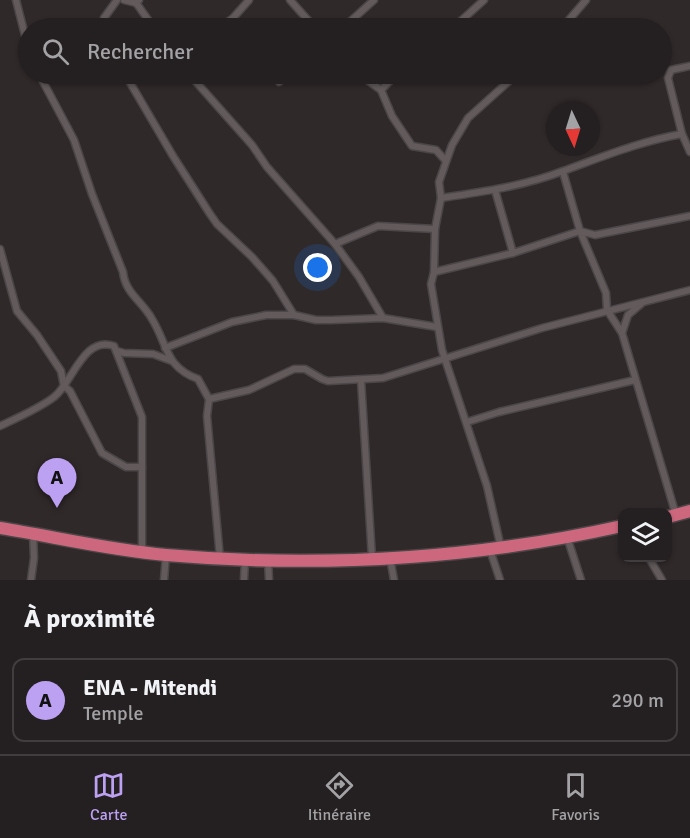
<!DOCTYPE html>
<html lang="fr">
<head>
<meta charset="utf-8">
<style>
  body { margin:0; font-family:Signika,sans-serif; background:#2c2729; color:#f1f3f6 }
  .controls { position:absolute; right:18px; bottom:18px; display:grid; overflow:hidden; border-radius:12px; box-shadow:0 2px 4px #0004 }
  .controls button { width:54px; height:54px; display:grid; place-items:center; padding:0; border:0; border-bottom:2px solid #413d3e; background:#241f20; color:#f1f3f6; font:30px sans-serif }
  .compass { position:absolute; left:546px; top:102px; width:54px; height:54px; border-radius:50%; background:#241f20; box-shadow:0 2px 4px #0004; rotate:176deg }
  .you { position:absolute; left:318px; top:268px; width:21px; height:21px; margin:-15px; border:4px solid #fff; border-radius:50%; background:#1a73e8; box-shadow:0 0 0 9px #1a73e833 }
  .badge { display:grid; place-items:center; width:39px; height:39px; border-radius:50%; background:#bca0f2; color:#111; font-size:20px; font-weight:700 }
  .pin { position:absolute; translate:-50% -50px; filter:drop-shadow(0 2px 3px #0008) }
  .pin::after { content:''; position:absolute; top:32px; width:21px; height:18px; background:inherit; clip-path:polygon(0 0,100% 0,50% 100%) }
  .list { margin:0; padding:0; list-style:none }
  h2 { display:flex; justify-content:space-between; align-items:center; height:78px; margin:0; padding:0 24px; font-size:26px }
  h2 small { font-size:20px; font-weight:400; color:#a3a2a5 }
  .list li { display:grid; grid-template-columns:39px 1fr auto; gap:18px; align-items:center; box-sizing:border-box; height:84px; margin:0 12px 12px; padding:0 12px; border:2px solid #413d3e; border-radius:12px }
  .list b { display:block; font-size:22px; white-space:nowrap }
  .list p { margin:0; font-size:20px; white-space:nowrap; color:#a3a2a5 }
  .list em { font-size:20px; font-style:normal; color:#a3a2a5 }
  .icon { flex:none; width:33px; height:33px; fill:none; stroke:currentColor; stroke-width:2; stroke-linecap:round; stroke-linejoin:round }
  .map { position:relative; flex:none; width:690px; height:580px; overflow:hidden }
  .search { position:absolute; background:#241f20; box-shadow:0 2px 4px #0004; left:18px; right:18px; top:18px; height:66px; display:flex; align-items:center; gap:15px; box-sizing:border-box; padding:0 21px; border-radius:33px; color:#a3a2a5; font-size:22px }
  .sheet { height:174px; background:#241f20 }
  nav { display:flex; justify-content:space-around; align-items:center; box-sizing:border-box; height:84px; border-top:2px solid #413d3e; background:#241f20; font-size:16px; color:#a3a2a5 }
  nav a { display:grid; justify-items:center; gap:3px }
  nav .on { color:#bca0f2 }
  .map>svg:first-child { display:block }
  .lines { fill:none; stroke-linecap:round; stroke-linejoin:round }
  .street-casing { stroke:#4b4647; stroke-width:9 }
  .highway-casing { stroke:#4b4647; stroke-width:15 }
  .street { stroke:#625a5b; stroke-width:6 }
  .highway { stroke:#cd677e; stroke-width:12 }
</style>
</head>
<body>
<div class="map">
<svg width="690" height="580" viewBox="0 0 690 580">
  <rect width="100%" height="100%" fill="#30292a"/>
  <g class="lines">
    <defs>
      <g id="street">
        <path d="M16,0L28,47"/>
        <path d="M124,0L136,3L139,0"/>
        <path d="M134,0L154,28"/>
        <path d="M290,0L315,28"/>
        <path d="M104,28V18L117,0"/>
        <path d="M220,28L233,18L249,0"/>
        <path d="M343,28L374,0"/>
        <path d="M453,28L484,0"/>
        <path d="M562,28L586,0"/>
        <path d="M690,66L671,70L668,78L682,134L690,152"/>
        <path d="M39,74L74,140L92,194L123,272C125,293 142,301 152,319C168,345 165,367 198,379L209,399L207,416L220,558"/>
        <path d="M125,74L173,156L210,214L217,224L252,257L273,281L294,315"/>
        <path d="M189,74L252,145L267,167L335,244L359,277L383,318"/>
        <path d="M359,74L381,90L392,116L412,146L436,150L445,160"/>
        <path d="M279,82L289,74"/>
        <path d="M381,90L397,74"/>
        <path d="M563,172L580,231L606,293L607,310L622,333L676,515"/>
        <path d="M495,190L513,253"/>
        <path d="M441,198C482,192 524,186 563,171C602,157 641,141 682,134"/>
        <path d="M335,244L378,226L435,229"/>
        <path d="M0,249L17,311L37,335L61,371L64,386L70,391L102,453L126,467H142"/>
        <path d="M434,272L513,253L580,231L595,235L690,216"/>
        <path d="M622,333L628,315L642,303"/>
        <path d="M165,348L232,322L266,315H294L316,320H332L383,318L437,327"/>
        <path d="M117,351L124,353L153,354L172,361"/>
        <path d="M361,380L372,558"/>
        <path d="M209,399L249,390L294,369H305L322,379L328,381L383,378L542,328L690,290"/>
        <path d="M467,422L499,412L635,380"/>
        <path d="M0,426C17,418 40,408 54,397C72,384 83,335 114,346L142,417V552"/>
        <path d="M567,537L581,580"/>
        <path d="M501,548L487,486L442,350L431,284L434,272L435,229L441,198L439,182L452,145L468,118L517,74"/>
        <path d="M490,550L500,580"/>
        <path d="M390,558L394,580"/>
        <path d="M649,558L662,580"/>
        <path d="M268,560L269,580"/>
        <path d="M31,580L34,558L33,533"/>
        <path d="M164,580L166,555"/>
        <path d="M244,580L245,560"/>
      </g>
      <g id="highway">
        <path d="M668,517L690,511"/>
        <path d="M0,528C55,537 110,550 166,555C318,568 474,559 622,526"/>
      </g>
    </defs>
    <use href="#street" class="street-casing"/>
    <use href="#highway" class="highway-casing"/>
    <use href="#street" class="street"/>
    <use href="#highway" class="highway"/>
  </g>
</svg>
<div class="controls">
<button><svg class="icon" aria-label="layers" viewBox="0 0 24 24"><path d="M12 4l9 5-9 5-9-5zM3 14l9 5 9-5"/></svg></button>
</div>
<svg class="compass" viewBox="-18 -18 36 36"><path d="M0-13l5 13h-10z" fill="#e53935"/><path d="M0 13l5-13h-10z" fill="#a3a2a5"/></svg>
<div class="you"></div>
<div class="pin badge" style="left:57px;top:508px">A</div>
<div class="search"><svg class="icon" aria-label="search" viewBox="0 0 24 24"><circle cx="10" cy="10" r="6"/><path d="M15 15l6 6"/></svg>Rechercher</div>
</div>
<section class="sheet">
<h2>À proximité<small></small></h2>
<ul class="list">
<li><span class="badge">A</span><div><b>ENA - Mitendi</b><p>Temple</p></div><em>290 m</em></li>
</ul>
</section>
<nav>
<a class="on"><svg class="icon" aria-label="map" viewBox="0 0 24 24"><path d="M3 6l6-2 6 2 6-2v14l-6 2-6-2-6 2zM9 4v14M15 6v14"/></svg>Carte</a>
<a><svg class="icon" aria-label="directions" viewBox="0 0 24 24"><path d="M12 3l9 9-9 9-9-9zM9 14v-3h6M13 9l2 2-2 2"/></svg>Itinéraire</a>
<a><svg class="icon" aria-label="saved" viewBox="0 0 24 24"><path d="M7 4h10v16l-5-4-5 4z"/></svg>Favoris</a>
</nav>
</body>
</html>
